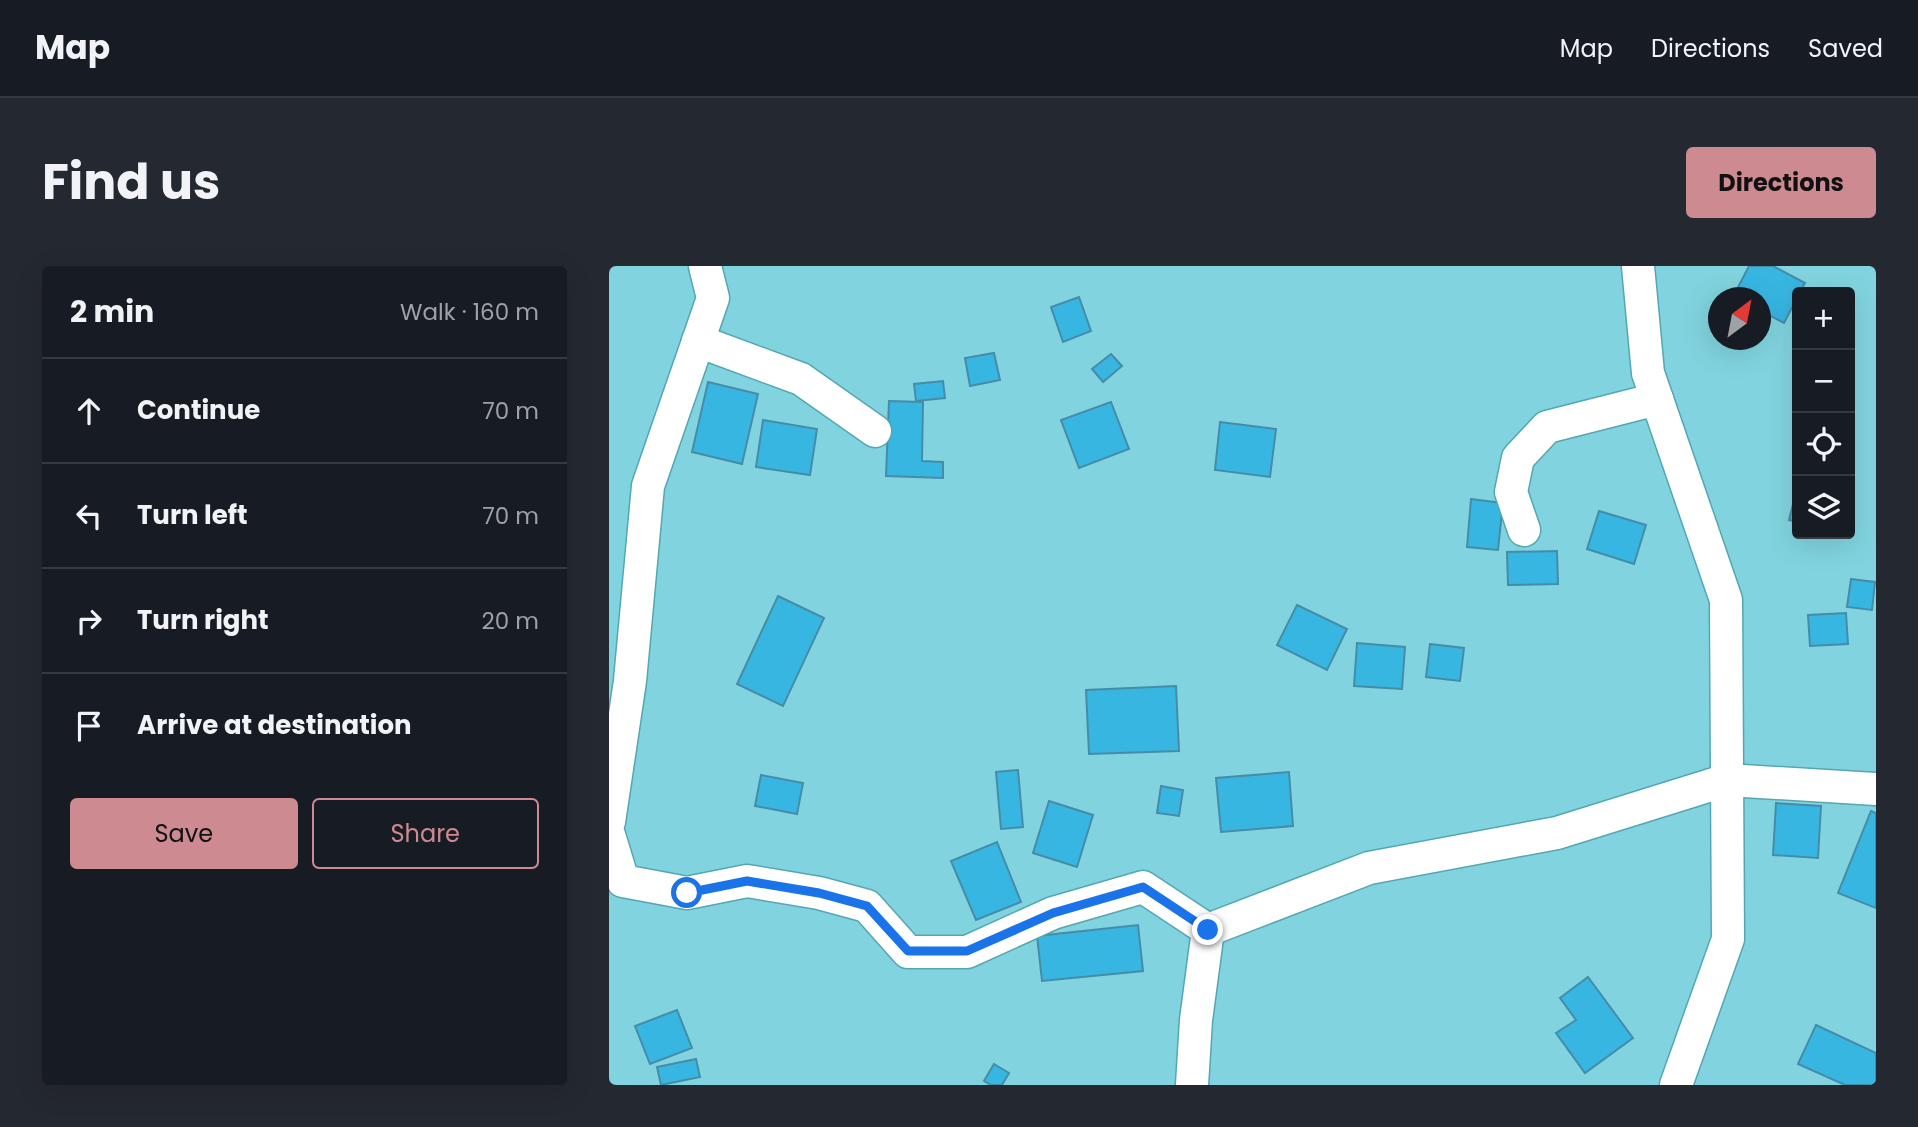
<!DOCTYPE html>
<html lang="en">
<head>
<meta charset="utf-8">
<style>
  body { margin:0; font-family:Poppins,sans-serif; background:#242831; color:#f1f3f6 }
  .controls { position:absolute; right:21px; top:21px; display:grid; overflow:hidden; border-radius:7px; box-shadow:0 7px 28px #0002 }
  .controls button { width:63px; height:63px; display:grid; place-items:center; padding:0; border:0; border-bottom:2px solid #363941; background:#171b24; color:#f1f3f6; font:35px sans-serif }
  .compass { position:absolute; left:1099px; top:21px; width:63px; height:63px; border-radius:50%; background:#171b24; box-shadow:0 7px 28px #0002; rotate:32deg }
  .stop { position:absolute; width:21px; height:21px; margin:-16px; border:5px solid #1a73e8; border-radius:50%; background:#fff }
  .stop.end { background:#1a73e8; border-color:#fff; box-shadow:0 2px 7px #0008 }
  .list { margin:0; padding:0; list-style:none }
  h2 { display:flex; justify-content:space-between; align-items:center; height:91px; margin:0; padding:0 28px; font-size:30px }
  h2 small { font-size:23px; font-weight:400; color:#9ea1a6 }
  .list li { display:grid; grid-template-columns:46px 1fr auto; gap:21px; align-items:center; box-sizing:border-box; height:105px; padding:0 28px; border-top:2px solid #363941 }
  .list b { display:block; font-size:26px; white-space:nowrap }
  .list em { font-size:23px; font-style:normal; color:#9ea1a6 }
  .actions { display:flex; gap:14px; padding:21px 28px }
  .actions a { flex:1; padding:16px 0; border:2px solid #ce8a91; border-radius:7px; text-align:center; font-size:24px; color:#ce8a91 }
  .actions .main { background:#ce8a91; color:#111 }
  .icon { flex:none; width:38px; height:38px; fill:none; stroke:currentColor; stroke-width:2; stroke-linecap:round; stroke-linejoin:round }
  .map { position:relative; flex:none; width:1267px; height:819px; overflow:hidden; border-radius:7px }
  header { display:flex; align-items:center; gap:42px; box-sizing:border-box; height:98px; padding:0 35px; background:#171b24; border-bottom:2px solid #363941 }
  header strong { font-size:33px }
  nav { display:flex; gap:38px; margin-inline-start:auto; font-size:24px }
  .intro { display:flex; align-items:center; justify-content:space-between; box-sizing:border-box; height:168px; padding:0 42px }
  h1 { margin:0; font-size:49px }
  .button { padding:18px 32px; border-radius:7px; background:#ce8a91; color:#111; font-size:24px; font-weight:700 }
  main { display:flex; gap:42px; padding:0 42px }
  aside { flex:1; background:#171b24; border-radius:7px; box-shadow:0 7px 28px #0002 }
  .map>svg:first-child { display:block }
  .building { fill:#37b6e2; stroke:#468ca8; stroke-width:2 }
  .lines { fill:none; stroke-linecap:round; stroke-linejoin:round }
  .minor-casing { stroke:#54a7b2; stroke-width:35 }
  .minor { stroke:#fff; stroke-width:32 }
  .route { stroke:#1a73e8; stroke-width:9 }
</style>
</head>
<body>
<header>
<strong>Map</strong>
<nav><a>Map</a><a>Directions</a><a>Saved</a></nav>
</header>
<div class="intro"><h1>Find us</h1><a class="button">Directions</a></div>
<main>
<aside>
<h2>2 min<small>Walk · 160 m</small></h2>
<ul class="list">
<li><svg class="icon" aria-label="ahead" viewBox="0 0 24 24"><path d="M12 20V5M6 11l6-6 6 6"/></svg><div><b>Continue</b></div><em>70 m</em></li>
<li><svg class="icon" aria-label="left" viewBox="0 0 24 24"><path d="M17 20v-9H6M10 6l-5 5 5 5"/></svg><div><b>Turn left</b></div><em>70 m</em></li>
<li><svg class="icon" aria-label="right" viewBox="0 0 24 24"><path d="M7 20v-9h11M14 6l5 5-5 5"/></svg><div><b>Turn right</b></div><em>20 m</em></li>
<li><svg class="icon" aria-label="arrive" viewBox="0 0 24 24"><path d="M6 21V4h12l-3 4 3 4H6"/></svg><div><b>Arrive at destination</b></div></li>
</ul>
<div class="actions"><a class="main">Save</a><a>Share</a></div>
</aside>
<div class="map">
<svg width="1267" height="819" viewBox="0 0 1267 819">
  <rect width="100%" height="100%" fill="#81d4df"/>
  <g class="building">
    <path d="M1140,0H1164L1196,17L1191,26H1188V32L1175,57L1152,45V32L1124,31Z"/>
    <path d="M470,31L482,65L454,76L442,41Z"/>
    <path d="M385,87L391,114L361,120L356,92Z"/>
    <path d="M502,88L513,100L494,116L483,103Z"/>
    <path d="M334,115L336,132L307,135L305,118Z"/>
    <path d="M99,116L149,128L133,198L83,186Z"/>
    <path d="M280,135L314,136L313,195L334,196V212L277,210Z"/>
    <path d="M502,136L520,183L470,202L452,154Z"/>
    <path d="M154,154L208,163L201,209L147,201Z"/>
    <path d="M611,156L667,163L661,211L606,204Z"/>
    <path d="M1188,222V256L1180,254Z"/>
    <path d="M862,233L894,237L889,284L858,281Z"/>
    <path d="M990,245L1037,259L1025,298L978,283Z"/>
    <path d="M948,285L949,318L899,319L898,286Z"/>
    <path d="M1242,313L1266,316L1263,344L1238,341Z"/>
    <path d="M169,330L215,352L174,440L128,418Z"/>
    <path d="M688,339L738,363L718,404L668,379Z"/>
    <path d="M1237,347L1239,378L1201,380L1199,349Z"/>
    <path d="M748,377L796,381L793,423L745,420Z"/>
    <path d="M821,378L855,382L851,415L817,411Z"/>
    <path d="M567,420L570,485L480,488L477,424Z"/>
    <path d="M409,504L414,561L392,563L387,506Z"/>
    <path d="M680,506L684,560L612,566L607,512Z"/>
    <path d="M152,509L194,517L188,548L146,540Z"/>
    <path d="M552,520L574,524L570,550L548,547Z"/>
    <path d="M440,535L484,549L468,601L424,587Z"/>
    <path d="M1167,537L1212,540L1209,592L1164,589Z"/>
    <path d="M1262,545L1267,547V642L1229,627Z"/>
    <path d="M388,576L412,636L367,654L342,595Z"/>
    <path d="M529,659L534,705L433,715L428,670Z"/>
    <path d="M979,711L1024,772L976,807L947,767L967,754L951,732Z"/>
    <path d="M68,744L83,782L41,798L26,760Z"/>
    <path d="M1207,759L1267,787V819H1236L1189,798Z"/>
    <path d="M87,793L91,811L52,819L48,801Z"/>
    <path d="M385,798L400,807L393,819H382L375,815Z"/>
  </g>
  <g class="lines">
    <defs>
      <g id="minor">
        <path d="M1029,0L1039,107L1117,334L1119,673L1067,819"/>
        <path d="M89,75L192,113L266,165"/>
        <path d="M915,264L902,226L909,192L938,161L1048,133"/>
        <path d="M0,556L21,415L39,220L104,32L96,0"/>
        <path d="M0,569L14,615L78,627L138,615L210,627L258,640L299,686H358L444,647L534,621L599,664L587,754L583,819"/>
        <path d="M599,664L760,602L948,567L1118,514L1267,523"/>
      </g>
    </defs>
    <use href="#minor" class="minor-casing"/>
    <use href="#minor" class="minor"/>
  </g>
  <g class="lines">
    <path class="route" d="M78,627L138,615L210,627L258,640L299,685H358L444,647L534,621L599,664"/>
  </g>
</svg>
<div class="controls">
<button>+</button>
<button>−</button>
<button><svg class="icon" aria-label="locate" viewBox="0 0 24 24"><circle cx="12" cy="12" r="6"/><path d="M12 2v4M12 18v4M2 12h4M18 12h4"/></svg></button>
<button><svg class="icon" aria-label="layers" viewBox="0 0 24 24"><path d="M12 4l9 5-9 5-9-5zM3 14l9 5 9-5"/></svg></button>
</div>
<svg class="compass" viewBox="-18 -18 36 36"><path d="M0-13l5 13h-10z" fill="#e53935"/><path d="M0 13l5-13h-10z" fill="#9ea1a6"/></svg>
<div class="stop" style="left:78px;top:627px"></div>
<div class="stop end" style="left:599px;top:664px"></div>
</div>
</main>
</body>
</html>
